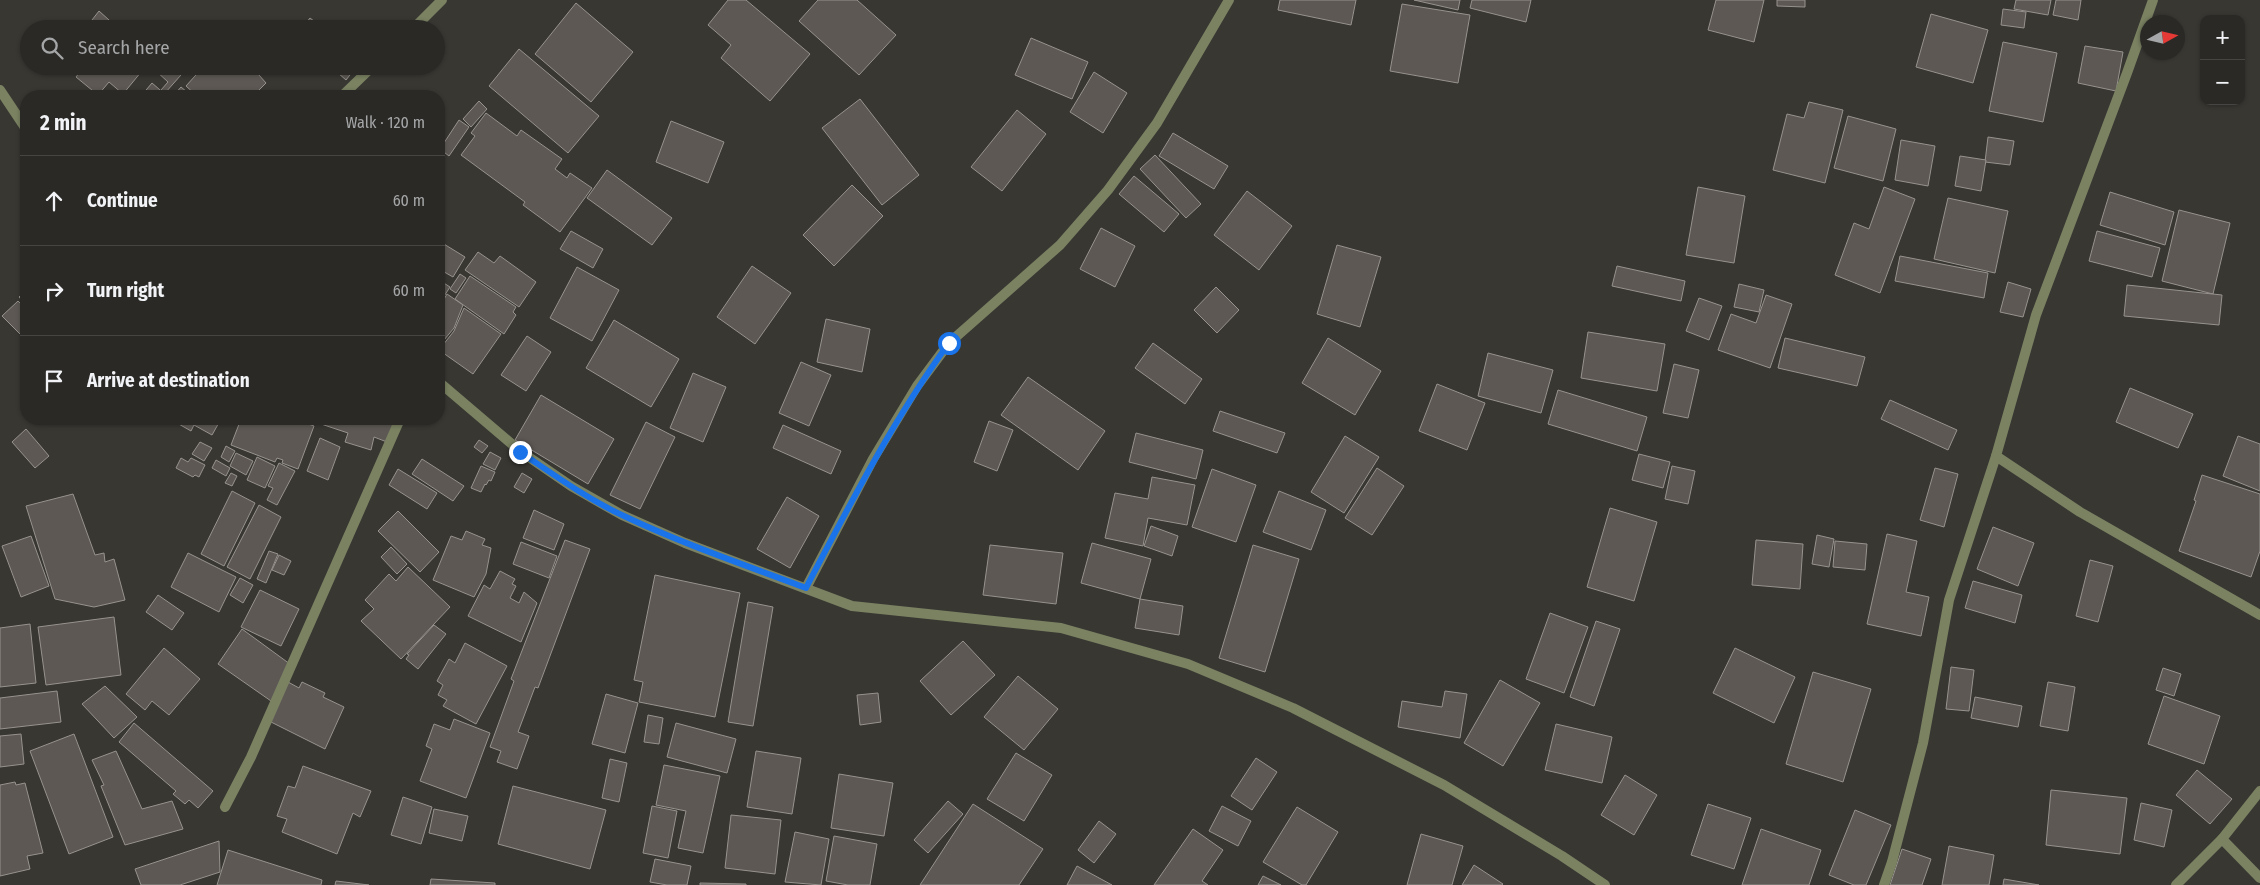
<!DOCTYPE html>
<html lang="en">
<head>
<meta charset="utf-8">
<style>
  body { margin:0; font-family:"Fira Sans Condensed",sans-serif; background:#363532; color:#f1f3f6 }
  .controls { position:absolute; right:15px; top:15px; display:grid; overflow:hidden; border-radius:10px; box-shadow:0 1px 4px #0004 }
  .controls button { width:45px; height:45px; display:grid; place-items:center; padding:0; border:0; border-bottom:1px solid #464543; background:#2a2926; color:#f1f3f6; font:25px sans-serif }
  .compass { position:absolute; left:2140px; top:15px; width:45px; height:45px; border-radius:50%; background:#2a2926; box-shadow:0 1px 4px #0004; rotate:82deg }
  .stop { position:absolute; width:15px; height:15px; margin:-11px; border:4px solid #1a73e8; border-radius:50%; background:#fff }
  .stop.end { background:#1a73e8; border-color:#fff; box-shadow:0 1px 5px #0008 }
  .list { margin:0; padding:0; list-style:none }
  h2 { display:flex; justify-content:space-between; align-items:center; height:65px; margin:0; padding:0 20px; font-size:21px }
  h2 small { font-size:16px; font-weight:400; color:#a5a6a7 }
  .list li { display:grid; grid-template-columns:32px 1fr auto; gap:15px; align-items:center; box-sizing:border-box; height:90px; padding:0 20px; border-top:1px solid #464543 }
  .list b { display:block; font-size:19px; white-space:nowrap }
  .list em { font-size:16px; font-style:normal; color:#a5a6a7 }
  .icon { flex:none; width:28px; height:28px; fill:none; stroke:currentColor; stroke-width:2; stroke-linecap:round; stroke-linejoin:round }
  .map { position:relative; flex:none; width:2260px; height:885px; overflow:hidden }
  .search { position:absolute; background:#2a2926; box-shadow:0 1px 4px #0004; left:20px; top:20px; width:425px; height:55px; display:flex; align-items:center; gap:12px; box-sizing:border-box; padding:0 18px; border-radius:28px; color:#a5a6a7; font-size:19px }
  .panel { position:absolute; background:#2a2926; box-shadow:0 1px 4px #0004; left:20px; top:90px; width:425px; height:335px; border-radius:20px }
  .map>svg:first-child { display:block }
  .building { fill:#5d5854; stroke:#97928d }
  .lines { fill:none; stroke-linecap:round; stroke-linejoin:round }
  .street { stroke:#7a8262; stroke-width:10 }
  .route { stroke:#1a73e8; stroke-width:6 }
</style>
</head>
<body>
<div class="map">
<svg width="2260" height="885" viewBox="0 0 2260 885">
  <rect width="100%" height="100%" fill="#383732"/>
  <g class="building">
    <path d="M728,0H746L810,54L770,101L721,58L731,45L708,25Z"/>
    <path d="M818,0H857L896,35L859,75L799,21Z"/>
    <path d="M1280,0H1356L1351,25L1278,10Z"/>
    <path d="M1414,0H1460L1458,10Z"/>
    <path d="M1472,0H1531L1526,22L1470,8Z"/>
    <path d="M1716,0H1764L1754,42L1708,30Z"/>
    <path d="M1777,0H1805V7L1777,6Z"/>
    <path d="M2016,0H2051L2048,15L2014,9Z"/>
    <path d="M2056,0H2081L2078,20L2053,15Z"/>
    <path d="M576,3L633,52L591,102L535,54Z"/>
    <path d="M1402,4L1470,15L1458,83L1390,71Z"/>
    <path d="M2003,9L2026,12L2024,28L2001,25Z"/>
    <path d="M99,11L119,29H85Z"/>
    <path d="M1931,14L1988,30L1973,83L1916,67Z"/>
    <path d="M310,18L324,29H301Z"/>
    <path d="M1031,38L1088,62L1072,99L1015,75Z"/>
    <path d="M2003,42L2057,53L2043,122L1989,111Z"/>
    <path d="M2085,46L2123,52L2116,91L2078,83Z"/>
    <path d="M519,49L599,116L568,153L489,86Z"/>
    <path d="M85,66H146L123,94L109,82L98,95L76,77Z"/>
    <path d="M159,66H189L165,93L161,90L168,82L155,70Z"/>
    <path d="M204,66H251L266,83L257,92L261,96H197L186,86Z"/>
    <path d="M330,66H357L346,80Z"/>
    <path d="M1094,72L1127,93L1103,133L1070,112Z"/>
    <path d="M152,83L167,96H141Z"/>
    <path d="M181,87L187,92L184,96H173Z"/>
    <path d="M860,99L919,175L882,205L822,128Z"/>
    <path d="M479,101L487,109L471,127L463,119Z"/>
    <path d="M1809,102L1843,110L1825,183L1773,170L1787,114L1804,118Z"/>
    <path d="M1017,110L1046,134L1002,191L971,167Z"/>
    <path d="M486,113L517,136L521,130L562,159L555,169L567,178L570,173L592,188L560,232L523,205L525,202L461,155L475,136L471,133Z"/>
    <path d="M1848,116L1896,129L1883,181L1834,168Z"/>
    <path d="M459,120L469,127L449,156L440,149Z"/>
    <path d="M671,121L724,142L708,183L656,162Z"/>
    <path d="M1173,133L1228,166L1214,189L1159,156Z"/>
    <path d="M1988,137L2014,141L2010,165L1985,162Z"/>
    <path d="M1901,140L1935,146L1928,186L1895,180Z"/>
    <path d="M1155,155L1201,204L1186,218L1140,169Z"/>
    <path d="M1960,156L1986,160L1981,191L1955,186Z"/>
    <path d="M607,170L672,218L652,245L587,198Z"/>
    <path d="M1134,176L1179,214L1164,232L1119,194Z"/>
    <path d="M852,185L883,216L834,266L803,235Z"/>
    <path d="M1698,187L1745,196L1734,263L1686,255Z"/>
    <path d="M1884,187L1915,199L1880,293L1835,275L1854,223L1869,229Z"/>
    <path d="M1247,191L1292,226L1259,270L1214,235Z"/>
    <path d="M2110,192L2174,212L2165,245L2100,225Z"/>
    <path d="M1948,198L2008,211L1995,273L1934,259Z"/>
    <path d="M2179,210L2230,223L2213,294L2162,281Z"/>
    <path d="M1101,228L1135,246L1115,287L1080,269Z"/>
    <path d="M571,231L603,249L593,268L560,249Z"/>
    <path d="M2097,231L2160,248L2152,277L2089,261Z"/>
    <path d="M439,241L465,257L453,277L439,269Z"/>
    <path d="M1337,245L1381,257L1360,327L1317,314Z"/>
    <path d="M478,252L494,263L500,256L536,282L519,307L465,270Z"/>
    <path d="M1900,256L1988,273L1984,298L1895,281Z"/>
    <path d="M752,266L791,293L755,344L717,317Z"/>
    <path d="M1617,266L1685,281L1681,301L1612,286Z"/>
    <path d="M577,267L619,290L592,341L550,318Z"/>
    <path d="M460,274L466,278L456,293L450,289Z"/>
    <path d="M470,276L516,307L513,312L516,315L504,334L455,299Z"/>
    <path d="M439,280L450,287L439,304Z"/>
    <path d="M2008,282L2031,289L2023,317L2000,312Z"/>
    <path d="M1739,284L1764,290L1759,312L1734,307Z"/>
    <path d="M2127,285L2222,295L2219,325L2124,316Z"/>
    <path d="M1216,287L1239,310L1217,333L1194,310Z"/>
    <path d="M26,290V305L19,297Z"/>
    <path d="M447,294L463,305L454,328L439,346V308Z"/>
    <path d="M1766,295L1792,304L1770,368L1718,350L1731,314L1756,323Z"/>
    <path d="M1699,298L1722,306L1709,340L1686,331Z"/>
    <path d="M18,301L26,309V340L2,316Z"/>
    <path d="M464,308L501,334L473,374L439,350L454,331Z"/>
    <path d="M826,319L870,329L862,372L817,362Z"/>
    <path d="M614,320L679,359L651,407L586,368Z"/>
    <path d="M1588,332L1665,344L1657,391L1581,378Z"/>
    <path d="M527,336L551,352L526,391L501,375Z"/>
    <path d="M1328,338L1381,371L1355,415L1302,383Z"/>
    <path d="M1785,338L1865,357L1857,386L1778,368Z"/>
    <path d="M1153,343L1202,379L1185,404L1135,368Z"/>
    <path d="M1488,353L1553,370L1541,413L1478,396Z"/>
    <path d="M801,362L831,375L809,426L779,413Z"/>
    <path d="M1674,364L1699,370L1688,418L1663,413Z"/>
    <path d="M693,373L726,387L703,442L670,428Z"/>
    <path d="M1028,377L1105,431L1078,470L1001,415Z"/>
    <path d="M1437,384L1485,403L1467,450L1419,431Z"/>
    <path d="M2130,388L2193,414L2178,448L2116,422Z"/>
    <path d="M1558,390L1647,417L1637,451L1548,424Z"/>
    <path d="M541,395L614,439L588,484L515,440Z"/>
    <path d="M1890,400L1957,430L1948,450L1881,419Z"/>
    <path d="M1220,411L1285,433L1277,453L1213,431Z"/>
    <path d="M170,419H221L212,435L194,425L191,431Z"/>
    <path d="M241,419H294L314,426L298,469L282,463L283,460L277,458L275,462L231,445Z"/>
    <path d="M320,419H395L387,442L374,437L371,450L345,442L348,433L318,423Z"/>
    <path d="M989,421L1013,430L997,471L974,462Z"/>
    <path d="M646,422L675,437L640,509L610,495Z"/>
    <path d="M783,425L841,451L831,474L773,448Z"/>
    <path d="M26,429L49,456L35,468L12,442Z"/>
    <path d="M1136,433L1203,450L1196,479L1129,462Z"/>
    <path d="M1345,436L1379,457L1344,513L1311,492Z"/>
    <path d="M2238,436L2260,444V491L2223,476Z"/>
    <path d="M320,438L340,447L328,480L307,471Z"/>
    <path d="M479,440L488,446L482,453L474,447Z"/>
    <path d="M200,442L212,448L204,461L192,454Z"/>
    <path d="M226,446L235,451L229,462L221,457Z"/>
    <path d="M490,452L501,458L495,470L483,464Z"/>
    <path d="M236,453L253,461L246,475L230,466Z"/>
    <path d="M1639,454L1670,462L1663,488L1632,480Z"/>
    <path d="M257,457L275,466L265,488L247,480Z"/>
    <path d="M181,458L188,462L191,458L205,465L199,477L195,475L193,477L176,468Z"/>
    <path d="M422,459L464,486L453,501L412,474Z"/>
    <path d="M216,460L230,468L226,476L212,468Z"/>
    <path d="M279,463L295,471L277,505L267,500L273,488L268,486Z"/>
    <path d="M481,466L495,472L491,481L489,480L486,485L485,484L481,492L471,488Z"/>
    <path d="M1672,466L1695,471L1688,504L1665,499Z"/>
    <path d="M1377,468L1404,486L1372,535L1345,518Z"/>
    <path d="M1935,468L1958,474L1944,527L1920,520Z"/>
    <path d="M398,469L437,493L427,509L389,485Z"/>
    <path d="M1212,469L1256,485L1236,542L1192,527Z"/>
    <path d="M231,473L237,476L232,486L225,483Z"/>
    <path d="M522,473L532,479L524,493L514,487Z"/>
    <path d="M2202,475L2260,494V551L2251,577L2179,551L2196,501L2194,500Z"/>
    <path d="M1152,477L1195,485L1187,525L1148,518L1143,546L1105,538L1115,493L1148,499Z"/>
    <path d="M232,491L255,503L224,566L201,554Z"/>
    <path d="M1279,491L1326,510L1311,550L1263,532Z"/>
    <path d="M73,494L95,555L104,553L105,562L114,559L125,600L94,607L55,599L26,506Z"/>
    <path d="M787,497L819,516L790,568L757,549Z"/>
    <path d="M259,505L281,517L250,579L227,567Z"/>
    <path d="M1610,508L1657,522L1634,601L1587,587Z"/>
    <path d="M534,510L564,524L554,550L523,538Z"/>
    <path d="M398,511L439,552L420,572L378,531Z"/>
    <path d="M1151,526L1178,536L1172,556L1144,546Z"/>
    <path d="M1993,527L2034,543L2018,586L1977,569Z"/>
    <path d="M466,531L485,539L482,545L491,548L486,574L474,597L433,580L451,536L462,540Z"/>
    <path d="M1887,534L1917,541L1906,592L1929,597L1921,636L1867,624Z"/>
    <path d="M1817,535L1834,539L1829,567L1812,564Z"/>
    <path d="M31,536L49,586L21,597L2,546Z"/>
    <path d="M565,540L590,549L538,688L535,687L518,732L529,736L517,769L497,762L501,751L490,747L514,681L511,679Z"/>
    <path d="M1756,540L1803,544L1800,589L1752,585Z"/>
    <path d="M1835,541L1867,544L1865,570L1833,567Z"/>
    <path d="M521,542L557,556L549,578L513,564Z"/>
    <path d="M1092,543L1151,559L1140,599L1081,583Z"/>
    <path d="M990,545L1063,553L1056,604L983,595Z"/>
    <path d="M1253,545L1299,559L1265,672L1219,658Z"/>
    <path d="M391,547L407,564L397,574L381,557Z"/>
    <path d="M269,551L278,554L266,583L257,579Z"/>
    <path d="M188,553L236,577L219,612L171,587Z"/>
    <path d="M279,555L291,561L284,575L272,570Z"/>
    <path d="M2090,560L2113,566L2098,622L2076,616Z"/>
    <path d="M408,567L450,607L401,659L361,621L374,609L365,600L389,574L396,581Z"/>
    <path d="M500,571L515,579L512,584L516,586L510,598L519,603L524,592L537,603L521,642L468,616L484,585L490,589Z"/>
    <path d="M655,575L740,593L715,717L639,702L643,682L634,680Z"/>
    <path d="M240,578L253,585L243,603L230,595Z"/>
    <path d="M1973,581L2022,595L2015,623L1965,608Z"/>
    <path d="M260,590L299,609L281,646L241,627Z"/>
    <path d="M158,595L184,613L172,630L146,612Z"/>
    <path d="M1140,599L1183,606L1179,635L1135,628Z"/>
    <path d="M748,602L773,607L753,726L728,722Z"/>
    <path d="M1550,613L1588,627L1564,693L1526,679Z"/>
    <path d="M114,617L121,675L46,685L38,627Z"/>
    <path d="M1596,621L1620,629L1594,706L1570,697Z"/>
    <path d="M30,624L36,683L0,687V628Z"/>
    <path d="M434,625L446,634L418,669L406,659L409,655L407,654Z"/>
    <path d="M242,629L294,667L271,701L218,664Z"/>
    <path d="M963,641L995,675L951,715L920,681Z"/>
    <path d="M465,643L507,666L476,724L443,706L447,700L438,695L443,685L437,681L449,659L455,663Z"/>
    <path d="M164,648L200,679L169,715L152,701L145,710L126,694Z"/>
    <path d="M1735,648L1795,677L1774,723L1713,693Z"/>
    <path d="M1951,667L1974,670L1969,711L1946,709Z"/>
    <path d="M2163,668L2181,674L2174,696L2156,690Z"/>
    <path d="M1813,672L1871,689L1843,782L1786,764Z"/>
    <path d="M1018,676L1058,709L1024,750L984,717Z"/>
    <path d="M1500,680L1540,703L1503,766L1464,743Z"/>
    <path d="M288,682L299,688L302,682L325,693L323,697L344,707L325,749L269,721Z"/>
    <path d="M2048,682L2075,687L2068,731L2040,726Z"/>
    <path d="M105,686L137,717L114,738L82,704Z"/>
    <path d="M57,691L61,722L0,729V698Z"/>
    <path d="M1445,691L1467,694L1460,738L1398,727L1402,701L1442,707Z"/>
    <path d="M878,693L881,722L860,725L857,695Z"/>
    <path d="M606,694L638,703L625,753L592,744Z"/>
    <path d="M2164,696L2220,716L2204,764L2148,744Z"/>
    <path d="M1975,697L2022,706L2018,727L1971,718Z"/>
    <path d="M648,715L663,718L659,744L644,742Z"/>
    <path d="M454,719L490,733L466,798L420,781L432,749L426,746L434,724L450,730Z"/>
    <path d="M134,723L213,791L198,808L189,800L185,804L173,794L176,791L119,742Z"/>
    <path d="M676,723L736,739L727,773L667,757Z"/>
    <path d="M1556,724L1612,737L1602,783L1545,770Z"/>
    <path d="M21,734L24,764L0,767V736Z"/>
    <path d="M74,734L113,837L69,854L30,751Z"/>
    <path d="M116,751L142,809L172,801L183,829L125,845L101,786L104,785L92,760Z"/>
    <path d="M756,751L801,758L792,814L747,807Z"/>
    <path d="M1016,753L1052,775L1024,821L987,799Z"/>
    <path d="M1256,758L1277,772L1252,810L1231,796Z"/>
    <path d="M610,759L627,763L619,802L602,798Z"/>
    <path d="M664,765L720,776L703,853L678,848L686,811L656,805Z"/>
    <path d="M303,766L371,791L360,817L353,813L337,854L282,832L287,819L277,816L288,786L295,788Z"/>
    <path d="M2197,770L2232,799L2210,824L2176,795Z"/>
    <path d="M839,774L893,783L884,836L831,828Z"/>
    <path d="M1625,775L1657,795L1634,835L1601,815Z"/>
    <path d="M15,782L16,785L25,783L43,853L27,856L30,869L0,876V785Z"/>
    <path d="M513,786L606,810L590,869L498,844Z"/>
    <path d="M2051,790L2127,798L2120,854L2046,845Z"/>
    <path d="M403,797L432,807L421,844L391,835Z"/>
    <path d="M948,801L963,814L928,853L914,840Z"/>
    <path d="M2141,803L2172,810L2164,847L2134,840Z"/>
    <path d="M973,804L1043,849L1019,885H920Z"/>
    <path d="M1708,804L1751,818L1734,869L1691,855Z"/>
    <path d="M652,806L677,811L668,858L643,853Z"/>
    <path d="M1222,806L1251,821L1238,846L1209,831Z"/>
    <path d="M1297,807L1338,832L1306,885H1302L1263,862Z"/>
    <path d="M434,809L468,816L462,841L429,833Z"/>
    <path d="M1855,810L1891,825L1866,885H1854L1829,875Z"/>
    <path d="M731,815L781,820L775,874L725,868Z"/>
    <path d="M1099,821L1116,834L1094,863L1078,850Z"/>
    <path d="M1193,829L1223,850L1202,881L1208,885H1154Z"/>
    <path d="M1761,829L1821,850L1809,885H1742Z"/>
    <path d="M795,832L829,839L821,885L785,882Z"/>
    <path d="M1421,834L1463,846L1452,885H1407Z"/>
    <path d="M834,836L877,844L870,885H848L826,881Z"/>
    <path d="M219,841L220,872L180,885H141L135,869Z"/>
    <path d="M1949,846L1994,855L1989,885H1942Z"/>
    <path d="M1902,849L1931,859L1922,885H1890Z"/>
    <path d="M228,850L322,880L321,885H217Z"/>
    <path d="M655,859L691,866L687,885H667L650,882Z"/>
    <path d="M1474,865L1503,884L1502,885H1462Z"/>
    <path d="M1077,866L1112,885H1067Z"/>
    <path d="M1263,876L1281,885H1258Z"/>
    <path d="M431,879L495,883V885H430Z"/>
    <path d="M2004,879L2039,885H2003Z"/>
    <path d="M336,881L369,885H335Z"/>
    <path d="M700,883L746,884V885H700Z"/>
  </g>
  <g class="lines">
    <g class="street">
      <path d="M2153,0L2127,73L2036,315L1996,456L2080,512L2260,615"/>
      <path d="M413,29L442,0"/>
      <path d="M0,90L26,129"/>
      <path d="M342,96L373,66"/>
      <path d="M439,382L520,451L571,486L622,515L685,543L852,606L1061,628L1188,664L1293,708L1444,785L1562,856L1605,885"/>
      <path d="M806,588L873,459L917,386L949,343L1060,245L1108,190L1157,123L1229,0"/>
      <path d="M225,807L251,757L400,419"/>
      <path d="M2222,839L2260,878"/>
      <path d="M1884,885L1892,862L1923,743L1949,600L1996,456"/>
      <path d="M2176,885L2222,839L2260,791"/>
    </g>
  </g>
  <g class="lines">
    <path class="route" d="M520,452C553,474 587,499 624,516C683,544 745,565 806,588C850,504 893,420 949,343"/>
  </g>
</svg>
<div class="controls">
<button>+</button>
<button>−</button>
</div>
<svg class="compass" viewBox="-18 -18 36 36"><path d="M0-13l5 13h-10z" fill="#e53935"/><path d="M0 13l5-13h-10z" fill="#a5a6a7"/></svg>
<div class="stop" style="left:949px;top:343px"></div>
<div class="stop end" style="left:520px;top:452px"></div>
<div class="search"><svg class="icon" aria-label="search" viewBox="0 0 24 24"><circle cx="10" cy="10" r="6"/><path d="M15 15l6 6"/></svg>Search here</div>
<section class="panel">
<h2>2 min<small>Walk · 120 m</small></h2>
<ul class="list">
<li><svg class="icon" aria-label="ahead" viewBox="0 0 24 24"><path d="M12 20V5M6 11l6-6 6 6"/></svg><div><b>Continue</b></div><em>60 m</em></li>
<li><svg class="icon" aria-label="right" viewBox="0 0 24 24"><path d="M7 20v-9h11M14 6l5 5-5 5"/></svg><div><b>Turn right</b></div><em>60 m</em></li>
<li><svg class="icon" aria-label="arrive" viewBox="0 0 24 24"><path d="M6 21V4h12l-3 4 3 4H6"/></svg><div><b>Arrive at destination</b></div></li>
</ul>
</section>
</div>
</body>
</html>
